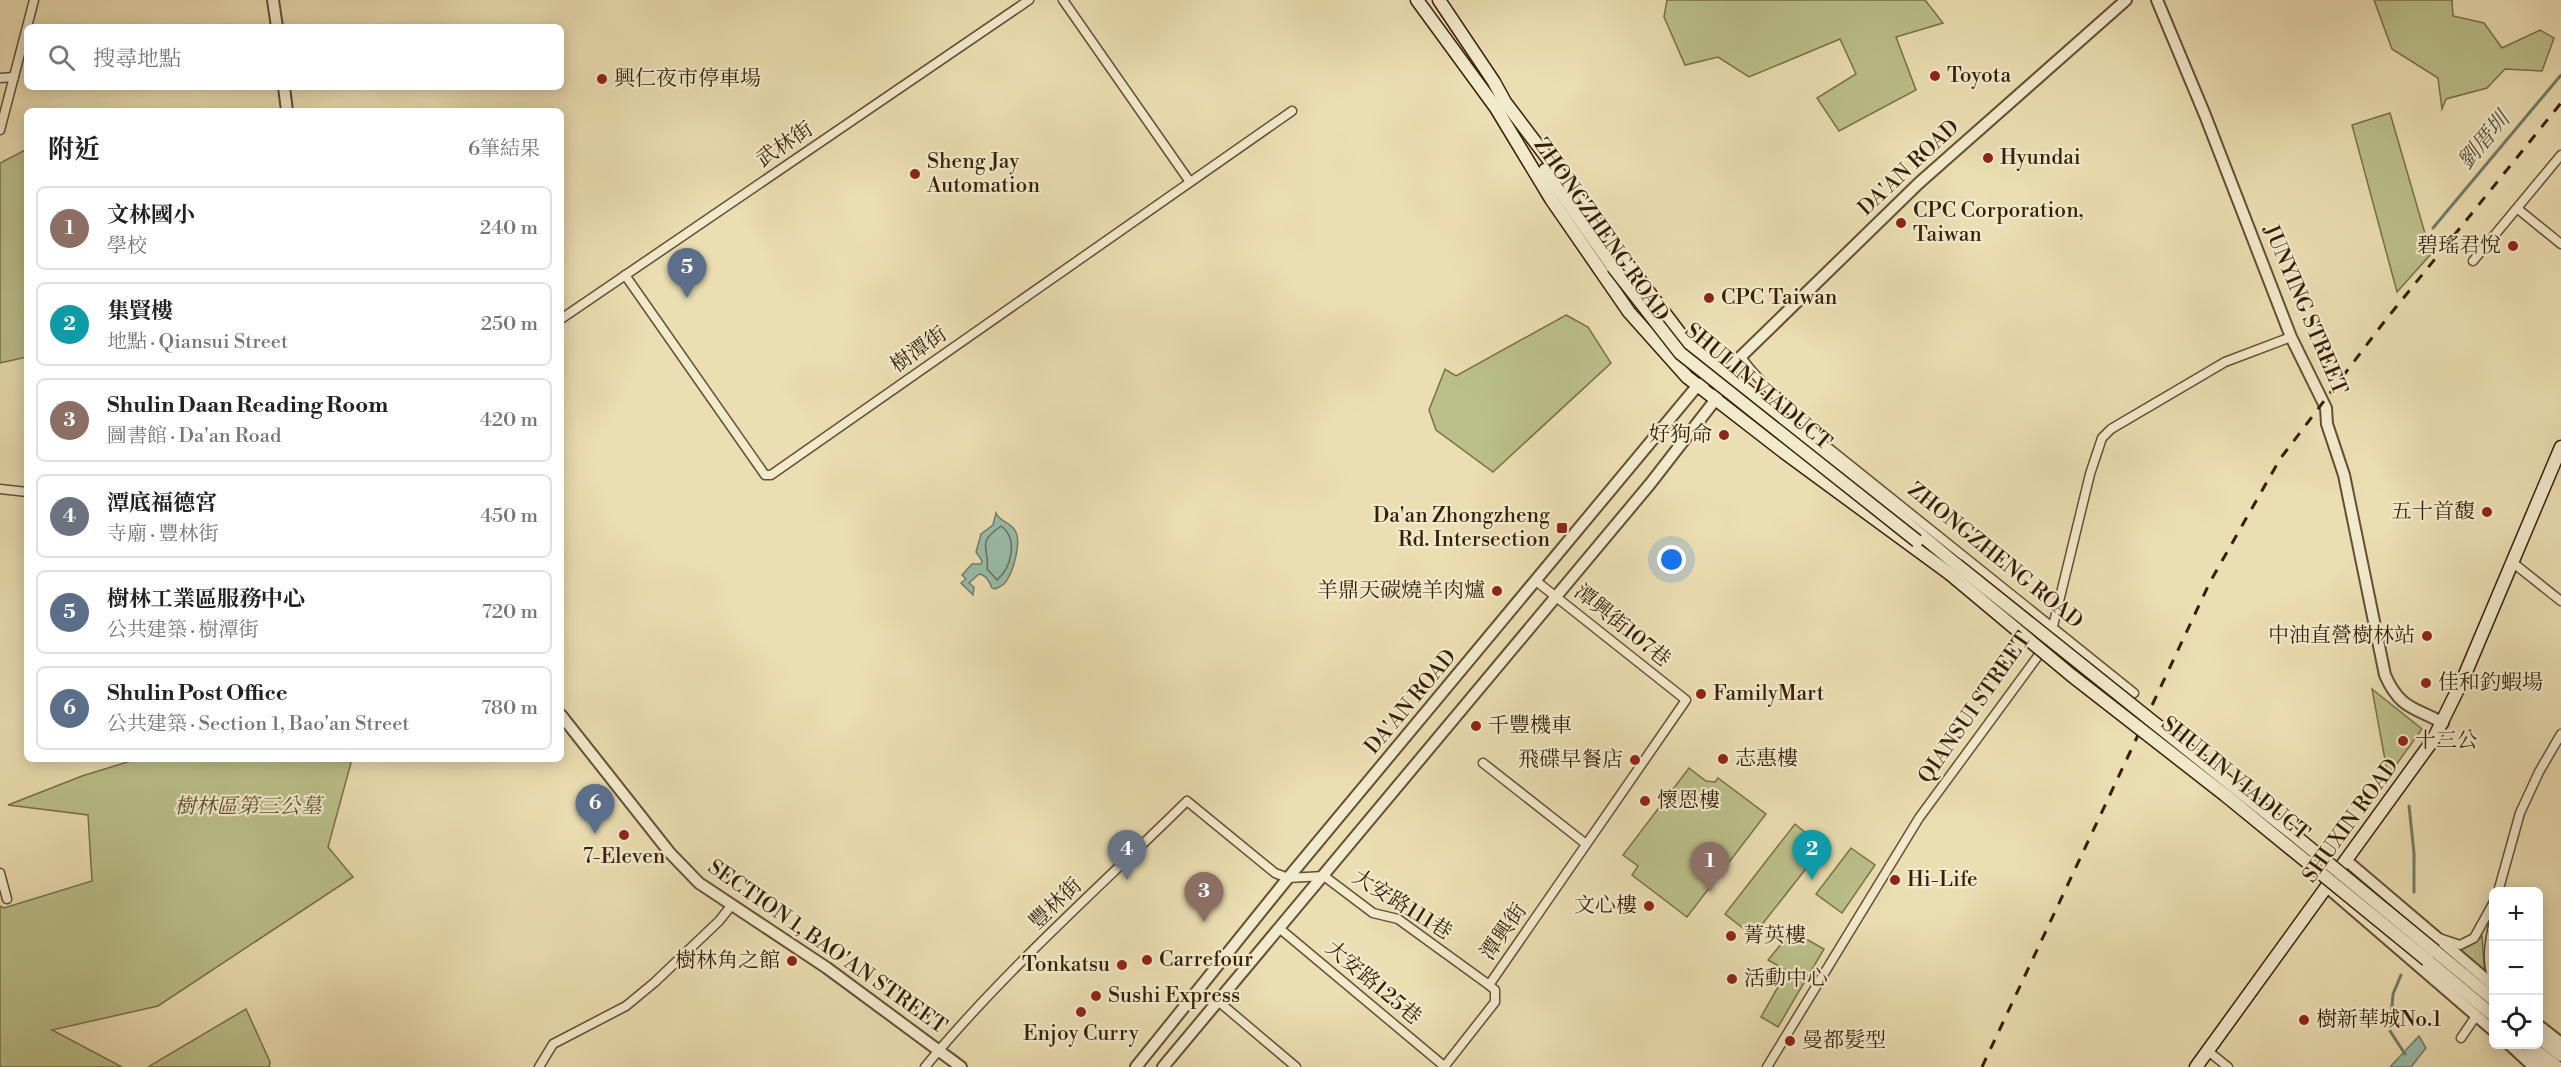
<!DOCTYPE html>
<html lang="zh-TW">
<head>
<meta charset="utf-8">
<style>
  body { margin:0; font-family:"Libre Bodoni","Noto Serif TC",serif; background:#f6f6f6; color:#222 }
  .controls { position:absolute; right:18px; bottom:18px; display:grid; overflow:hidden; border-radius:9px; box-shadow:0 3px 15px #0003 }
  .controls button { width:54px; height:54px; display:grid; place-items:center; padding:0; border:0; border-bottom:2px solid #e0e0e0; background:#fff; color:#222; font:30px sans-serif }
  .you { position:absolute; left:1672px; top:560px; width:21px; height:21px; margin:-15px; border:4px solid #fff; border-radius:50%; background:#1a73e8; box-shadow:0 0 0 9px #1a73e833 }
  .badge { display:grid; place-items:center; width:39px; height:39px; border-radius:50%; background:#8f2418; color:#fff; font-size:20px; font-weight:700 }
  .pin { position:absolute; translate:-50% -50px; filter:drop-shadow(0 2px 3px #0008) }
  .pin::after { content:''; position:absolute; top:32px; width:21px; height:18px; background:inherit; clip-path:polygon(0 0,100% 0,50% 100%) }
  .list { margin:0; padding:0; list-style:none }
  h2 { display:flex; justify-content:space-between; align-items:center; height:78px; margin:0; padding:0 24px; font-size:26px }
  h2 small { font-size:20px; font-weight:400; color:#767676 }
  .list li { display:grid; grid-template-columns:39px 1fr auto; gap:18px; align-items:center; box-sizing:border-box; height:84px; margin:0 12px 12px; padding:0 12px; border:2px solid #e0e0e0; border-radius:9px }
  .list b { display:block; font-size:22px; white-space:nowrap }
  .list p { margin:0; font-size:20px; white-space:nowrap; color:#767676 }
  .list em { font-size:20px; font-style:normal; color:#767676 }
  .icon { flex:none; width:33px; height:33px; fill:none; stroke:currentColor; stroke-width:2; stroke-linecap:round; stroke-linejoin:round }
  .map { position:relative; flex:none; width:2561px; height:1067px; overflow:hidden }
  .search { position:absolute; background:#fff; box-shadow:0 3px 15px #0003; left:24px; top:24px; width:540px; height:66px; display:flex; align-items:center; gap:15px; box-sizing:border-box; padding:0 21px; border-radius:9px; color:#767676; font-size:22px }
  .panel { position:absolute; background:#fff; box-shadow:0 3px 15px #0003; left:24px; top:108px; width:540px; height:654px; border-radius:9px }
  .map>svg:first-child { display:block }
  .green { fill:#bbc08a; stroke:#797048; stroke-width:1.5 }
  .water { fill:#98bcaa; stroke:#717d69; stroke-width:1.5 }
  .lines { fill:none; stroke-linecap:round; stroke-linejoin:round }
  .shore { stroke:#686e58; stroke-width:1.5 }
  .stream { stroke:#717d69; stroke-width:3 }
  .minor-casing { stroke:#644f32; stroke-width:11 }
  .tertiary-casing { stroke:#644f32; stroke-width:14 }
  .secondary-casing { stroke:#371f07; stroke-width:15 }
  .minor { stroke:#f2eacd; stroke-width:8 }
  .tertiary { stroke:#f2eacd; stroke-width:10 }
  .secondary { stroke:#f2eacd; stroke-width:12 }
  .rail { stroke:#371f07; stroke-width:3; stroke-dasharray:10 10; stroke-linecap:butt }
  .secondary-bridge-casing { stroke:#371f07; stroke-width:15; stroke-linecap:butt }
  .secondary-bridge { stroke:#f2eacd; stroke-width:12 }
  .poi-dot { fill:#8f2418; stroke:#f2eacd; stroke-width:2 }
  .labels { text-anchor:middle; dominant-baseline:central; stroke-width:4.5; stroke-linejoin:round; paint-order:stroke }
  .poi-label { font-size:21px; fill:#371f07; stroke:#f2eacd; text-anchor:start }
  .street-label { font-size:21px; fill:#371f07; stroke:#f2eacd }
  .park-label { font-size:21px; font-style:italic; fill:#5f4f2e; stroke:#f2eacd }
  .water-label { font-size:22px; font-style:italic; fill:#544e38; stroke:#f2eacd }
</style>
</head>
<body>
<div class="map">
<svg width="2561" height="1067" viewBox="0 0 2561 1067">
  <rect width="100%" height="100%" fill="#ebdeb2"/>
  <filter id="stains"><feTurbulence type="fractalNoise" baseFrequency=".00333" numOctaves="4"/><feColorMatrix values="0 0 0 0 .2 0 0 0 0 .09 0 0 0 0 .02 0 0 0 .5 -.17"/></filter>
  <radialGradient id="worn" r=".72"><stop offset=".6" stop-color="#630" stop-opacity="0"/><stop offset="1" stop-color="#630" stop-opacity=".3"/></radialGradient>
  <g class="green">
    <path d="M1667,0H1925L1943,23L1896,37L1916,90L1839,131L1817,98L1856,74L1840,39L1749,77L1718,57L1685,65L1664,17Z"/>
    <path d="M2374,0H2452L2453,16L2484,23L2502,48L2540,30L2554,38L2542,71L2505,69L2487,88L2446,99L2442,109L2438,78L2392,49Z"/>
    <path d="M2390,113L2431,254L2397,292L2352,125Z"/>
    <path d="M27,149V357L0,363V163Z"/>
    <path d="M1566,315L1588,327L1611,363L1493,472L1436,430L1429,410L1445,369L1456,376Z"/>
    <path d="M2372,689L2422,729L2388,776Z"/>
    <path d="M137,759H352L328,847L353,877L158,1006L52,1030L122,1067H0V906L4,908L92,881L88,815L8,805L82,776Z"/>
    <path d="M1689,768L1706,781L1715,782L1718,778L1766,814L1687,917L1632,875L1638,866L1623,855Z"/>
    <path d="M1795,824L1821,845L1817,850L1819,852L1753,936L1725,914Z"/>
    <path d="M1851,848L1875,865L1842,913L1816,894Z"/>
    <path d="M1792,931L1824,949L1778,1027L1761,1017L1787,971L1768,960Z"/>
    <path d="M2482,936L2485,978L2455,948L2469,946Z"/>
    <path d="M246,1009L270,1062L269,1067H148Z"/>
  </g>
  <g class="water">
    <path d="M996,513C999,521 1009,522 1014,529C1023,540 1013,574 1004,584C1001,587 998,587 995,589L992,588C989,581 986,575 979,574L969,583L974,587L973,595L961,583L966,579L962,575L972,564H981L982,561L976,552L981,534L993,525Z"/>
    <path d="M2419,1036L2426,1048L2411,1067H2390Z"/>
  </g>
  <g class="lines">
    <path class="shore" d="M1001,526C1019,539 1011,568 997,580L987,569C990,547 975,544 1001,526Z"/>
    <g class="stream">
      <path d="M2433,228L2561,75"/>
      <path d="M2409,806L2414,853V892"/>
      <path d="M2401,975L2393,994L2390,1031L2405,1054"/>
    </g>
    <defs>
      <g id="minor">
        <path d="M1063,0L1190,182"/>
        <path d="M0,78L14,77"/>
        <path d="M0,130L34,0"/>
        <path d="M2518,209L2561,244"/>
        <path d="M2473,261L2561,155"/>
        <path d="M625,275L765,475H771L1292,111"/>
        <path d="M561,319L1029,0"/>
        <path d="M1741,357C1762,387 1796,412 1822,440"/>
        <path d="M1808,435L1830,449L2134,693"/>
        <path d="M0,489L27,492"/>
        <path d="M2512,562L2561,601"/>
        <path d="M1483,763L1586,844"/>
        <path d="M0,873L7,899"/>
        <path d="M2498,892L2520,813L2539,772L2561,734"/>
        <path d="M2494,920C2490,941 2485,961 2494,981"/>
        <path d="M1279,928L1444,1066"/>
        <path d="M2439,938L2460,945L2474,938L2494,902"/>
        <path d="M1218,1001L1296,1067"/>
        <path d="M2461,1038L2476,1016"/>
        <path d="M2208,1051L2228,1067"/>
        <path d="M539,1067L553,1044L626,1006L655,982L719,921L731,906"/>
        <path d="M925,1067C1003,972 1100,887 1187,801L1275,873L1288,878L1324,876L1373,913L1398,919L1489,985"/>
        <path d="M1444,1067L1495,1002V990L1489,985L1686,700L1536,581"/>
        <path d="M1767,1067L1919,818L2038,656L2053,626L2090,474L2102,438L2111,429L2225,362L2291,337"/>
      </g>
      <g id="tertiary">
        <path d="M273,0L277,27"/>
        <path d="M2157,0L2205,115L2291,337L2326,408L2327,424L2344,475L2385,675C2400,709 2414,707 2443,723"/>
        <path d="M284,87L287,111"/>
        <path d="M561,715L670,853L699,883L827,968L961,1067"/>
        <path d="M2347,861L2494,986"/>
        <path d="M2327,887L2494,1031"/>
        <path d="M2538,1025L2561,1043"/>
        <path d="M2509,1044L2534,1067"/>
        <path d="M2527,1047L2543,1067"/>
        <path d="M1136,1067L1288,878L1698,385L1725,372L1919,183L2126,0"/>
        <path d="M1163,1067L1650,484L1716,399L1723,378"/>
      </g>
      <g id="secondary">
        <path d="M1417,0L1496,108L1551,199L1629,312L1687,377L1785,453L1950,574"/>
        <path d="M1439,0L1494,82L1505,102L1688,344L1725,372L1957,565"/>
        <path d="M1545,170L1613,267"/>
        <path d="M2435,951L2494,1000"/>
        <path d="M2427,960L2494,1016"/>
        <path d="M2538,1037L2561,1055"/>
        <path d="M2527,1044L2557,1067"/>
        <path d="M2196,1067L2433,740L2463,679L2561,447"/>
      </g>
    </defs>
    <use href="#minor" class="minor-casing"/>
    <use href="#tertiary" class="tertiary-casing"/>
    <use href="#secondary" class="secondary-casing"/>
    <use href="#minor" class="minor"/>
    <use href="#tertiary" class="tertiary"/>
    <use href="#secondary" class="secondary"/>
    <path class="rail" d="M1982,1067L2210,582L2280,459L2384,322L2561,103"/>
    <defs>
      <g id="secondary-bridge">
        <path d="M1613,267L1680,353L1917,541"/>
        <path d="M1957,565L2288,830L2435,951"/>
        <path d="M1950,574L2071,675L2225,795L2427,960"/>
      </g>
    </defs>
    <use href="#secondary-bridge" class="secondary-bridge-casing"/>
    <use href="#secondary-bridge" class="secondary-bridge"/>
  </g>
  <g class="poi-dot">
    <circle cx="1935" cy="76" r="6"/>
    <circle cx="602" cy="79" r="6"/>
    <circle cx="1988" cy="158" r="6"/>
    <circle cx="915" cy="174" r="6"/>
    <circle cx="1901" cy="223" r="6"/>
    <circle cx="2513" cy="246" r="6"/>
    <circle cx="1709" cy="298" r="6"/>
    <circle cx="1724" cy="435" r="6"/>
    <circle cx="2487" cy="512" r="6"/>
    <rect x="1556" y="522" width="12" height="12" rx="3"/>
    <circle cx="1497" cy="591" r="6"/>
    <circle cx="2427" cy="636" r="6"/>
    <circle cx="2426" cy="683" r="6"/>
    <circle cx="1701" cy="694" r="6"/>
    <circle cx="1476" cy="726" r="6"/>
    <circle cx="2403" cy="741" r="6"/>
    <circle cx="1723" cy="759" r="6"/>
    <circle cx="1635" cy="760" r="6"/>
    <circle cx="1645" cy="801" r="6"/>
    <circle cx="624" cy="835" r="6"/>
    <circle cx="1895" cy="880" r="6"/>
    <circle cx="1649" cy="906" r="6"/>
    <circle cx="1731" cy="936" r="6"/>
    <circle cx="1147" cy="960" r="6"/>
    <circle cx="792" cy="961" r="6"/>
    <circle cx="1122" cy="965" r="6"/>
    <circle cx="1732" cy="979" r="6"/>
    <circle cx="1096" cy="996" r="6"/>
    <circle cx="1081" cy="1012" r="6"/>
    <circle cx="2304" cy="1020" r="6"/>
    <circle cx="1790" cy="1041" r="6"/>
  </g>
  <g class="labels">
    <g class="poi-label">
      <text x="1947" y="76">Toyota</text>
      <text x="614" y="79">興仁夜市停車場</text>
      <text x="2000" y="158">Hyundai</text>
      <text x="927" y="162">Sheng Jay<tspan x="927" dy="24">Automation</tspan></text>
      <text x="1913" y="211">CPC Corporation,<tspan x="1913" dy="24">Taiwan</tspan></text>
      <text x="2501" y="246" text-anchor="end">碧瑤君悅</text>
      <text x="1721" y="298">CPC Taiwan</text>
      <text x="1712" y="435" text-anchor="end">好狗命</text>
      <text x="2475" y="512" text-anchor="end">五十首馥</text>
      <text x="1550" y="516" text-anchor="end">Da'an Zhongzheng<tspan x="1550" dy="24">Rd. Intersection</tspan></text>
      <text x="1485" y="591" text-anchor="end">羊鼎天碳燒羊肉爐</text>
      <text x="2415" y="636" text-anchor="end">中油直營樹林站</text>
      <text x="2438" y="683">佳和釣蝦場</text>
      <text x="1713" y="694">FamilyMart</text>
      <text x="1488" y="726">千豐機車</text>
      <text x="2415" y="741">十三公</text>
      <text x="1735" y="759">志惠樓</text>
      <text x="1623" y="760" text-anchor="end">飛碟早餐店</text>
      <text x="1657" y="801">懷恩樓</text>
      <text x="624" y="857" text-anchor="middle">7-Eleven</text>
      <text x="1907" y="880">Hi-Life</text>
      <text x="1637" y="906" text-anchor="end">文心樓</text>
      <text x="1743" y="936">菁英樓</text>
      <text x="1159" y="960">Carrefour</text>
      <text x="780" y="961" text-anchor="end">樹林角之館</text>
      <text x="1110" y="965" text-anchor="end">Tonkatsu</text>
      <text x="1744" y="979">活動中心</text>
      <text x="1108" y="996">Sushi Express</text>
      <text x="2316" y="1020">樹新華城No.1</text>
      <text x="1081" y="1034" text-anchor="middle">Enjoy Curry</text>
      <text x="1802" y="1041">曼都髮型</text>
    </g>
    <g class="street-label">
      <text transform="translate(785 145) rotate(-34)">武林街</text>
      <text transform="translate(1909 168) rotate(-43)">DA'AN ROAD</text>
      <text transform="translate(1601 230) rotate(55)">ZHONGZHENG ROAD</text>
      <text transform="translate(2305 310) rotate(67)">JUNYING STREET</text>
      <text transform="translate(919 350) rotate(-35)">樹潭街</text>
      <text transform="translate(1758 387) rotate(40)">SHULIN VIADUCT</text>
      <text transform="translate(1995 556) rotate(39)">ZHONGZHENG ROAD</text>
      <text transform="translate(1622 626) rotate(39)">潭興街107巷</text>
      <text transform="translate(1411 702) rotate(-50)">DA'AN ROAD</text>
      <text transform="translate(1975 708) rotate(-55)">QIANSUI STREET</text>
      <text transform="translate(2235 779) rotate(39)">SHULIN VIADUCT</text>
      <text transform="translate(2351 821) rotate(-54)">SHUXIN ROAD</text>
      <text transform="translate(1056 904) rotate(-44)">豐林街</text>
      <text transform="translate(1402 905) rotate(32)">大安路111巷</text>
      <text transform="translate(1504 932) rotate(-55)">潭興街</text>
      <text transform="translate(827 947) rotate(35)">SECTION 1, BAO'AN STREET</text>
      <text transform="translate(1373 983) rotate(40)">大安路125巷</text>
    </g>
    <g class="park-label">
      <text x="248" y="807">樹林區第三公墓</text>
    </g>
    <g class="water-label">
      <text transform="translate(2484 141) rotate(-50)">劉厝圳</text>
    </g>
  </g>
  <rect width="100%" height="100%" filter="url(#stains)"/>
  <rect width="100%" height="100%" fill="url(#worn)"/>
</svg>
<div class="controls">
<button>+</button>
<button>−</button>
<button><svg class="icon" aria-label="locate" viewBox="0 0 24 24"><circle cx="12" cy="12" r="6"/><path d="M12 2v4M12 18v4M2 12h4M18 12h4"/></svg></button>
</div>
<div class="you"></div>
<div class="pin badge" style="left:1710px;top:892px;background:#8d6e63">1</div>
<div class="pin badge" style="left:1812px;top:880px;background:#0f9aa8">2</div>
<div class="pin badge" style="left:1204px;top:922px;background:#8d6e63">3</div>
<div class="pin badge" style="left:1127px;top:880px;background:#6b7280">4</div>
<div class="pin badge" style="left:687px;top:298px;background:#5c6f8a">5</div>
<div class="pin badge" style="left:595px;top:834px;background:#5c6f8a">6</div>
<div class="search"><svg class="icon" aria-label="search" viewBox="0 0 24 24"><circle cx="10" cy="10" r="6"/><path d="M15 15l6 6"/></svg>搜尋地點</div>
<section class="panel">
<h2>附近<small>6筆結果</small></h2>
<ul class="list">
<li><span class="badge" style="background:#8d6e63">1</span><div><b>文林國小</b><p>學校</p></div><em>240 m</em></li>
<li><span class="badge" style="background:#0f9aa8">2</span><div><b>集賢樓</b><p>地點 · Qiansui Street</p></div><em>250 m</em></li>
<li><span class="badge" style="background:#8d6e63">3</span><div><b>Shulin Daan Reading Room</b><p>圖書館 · Da'an Road</p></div><em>420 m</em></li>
<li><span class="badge" style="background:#6b7280">4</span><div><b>潭底福德宮</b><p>寺廟 · 豐林街</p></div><em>450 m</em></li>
<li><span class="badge" style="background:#5c6f8a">5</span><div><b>樹林工業區服務中心</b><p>公共建築 · 樹潭街</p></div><em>720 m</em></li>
<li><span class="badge" style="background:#5c6f8a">6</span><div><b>Shulin Post Office</b><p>公共建築 · Section 1, Bao'an Street</p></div><em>780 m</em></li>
</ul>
</section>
</div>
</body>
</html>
